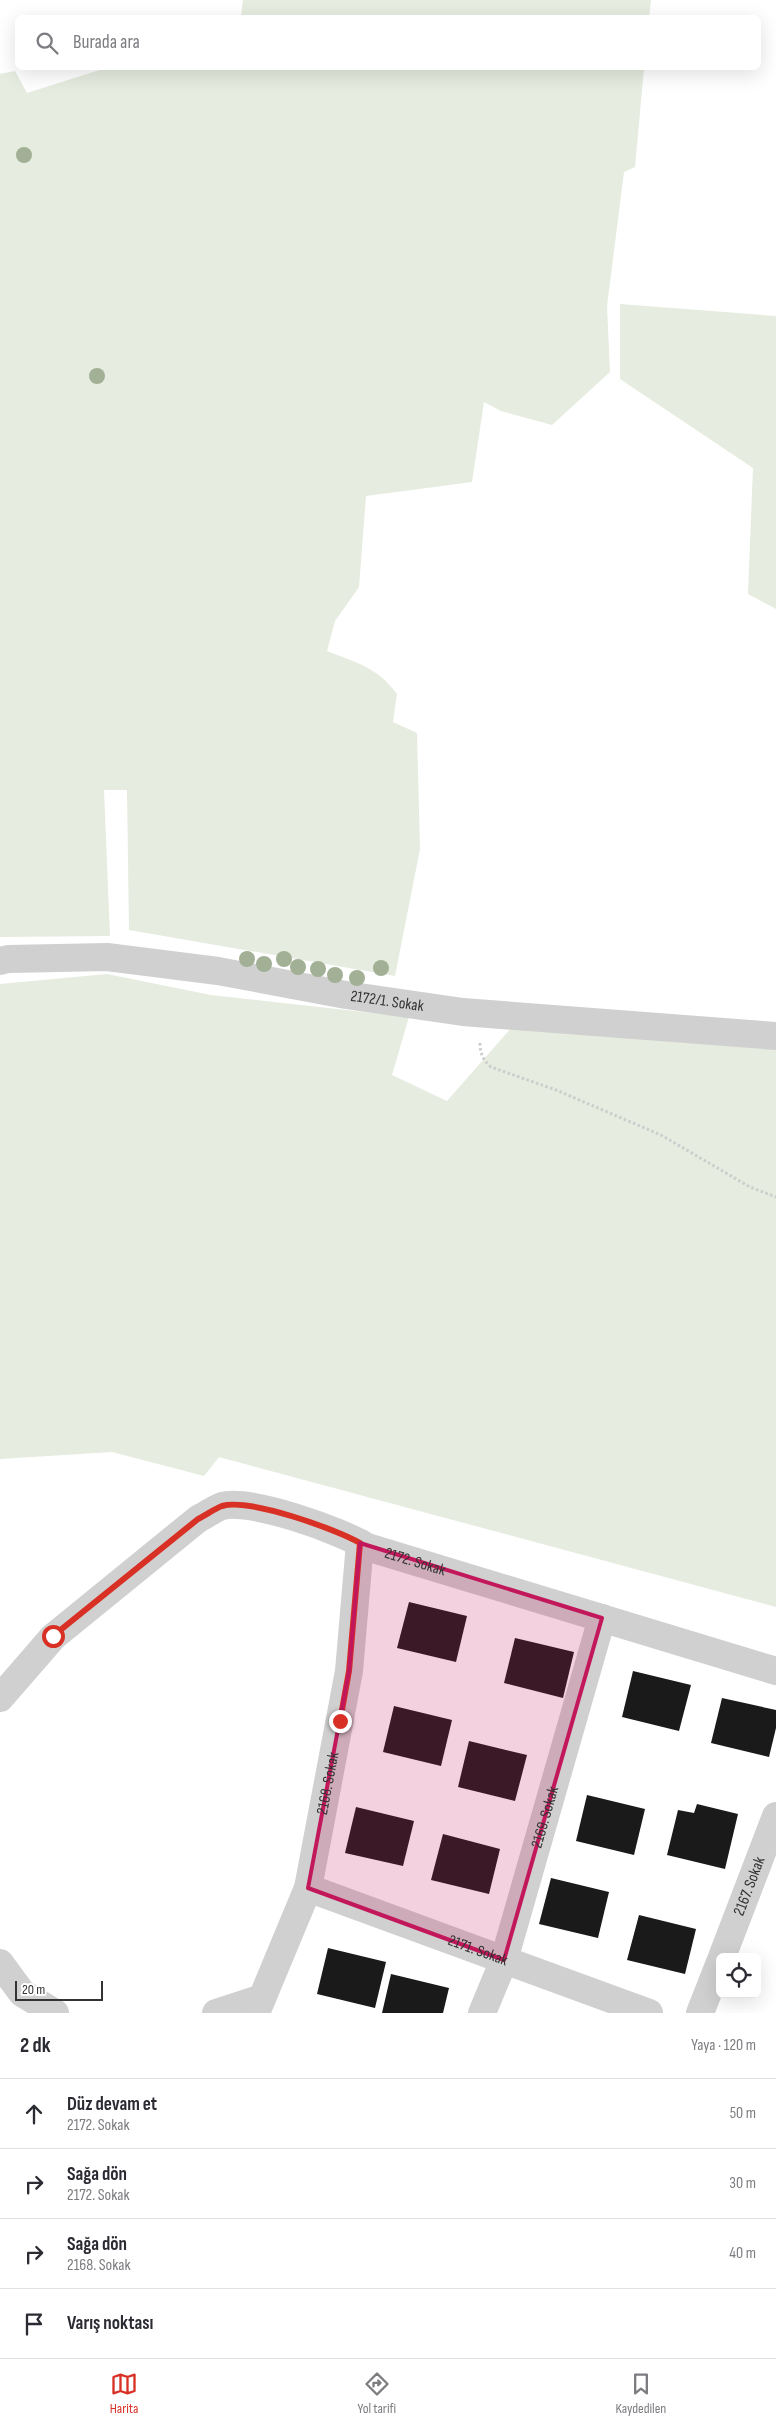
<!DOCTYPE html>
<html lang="tr">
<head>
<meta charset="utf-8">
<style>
  body { margin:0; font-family:"Sofia Sans Condensed",sans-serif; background:#f7f7f7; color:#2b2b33 }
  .controls { position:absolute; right:15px; bottom:15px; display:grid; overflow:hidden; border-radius:8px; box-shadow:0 5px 20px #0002 }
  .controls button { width:45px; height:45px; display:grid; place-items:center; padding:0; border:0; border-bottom:1px solid #e1e1e2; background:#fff; color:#2b2b33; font:25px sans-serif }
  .scale { position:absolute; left:15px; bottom:12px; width:88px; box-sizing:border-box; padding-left:5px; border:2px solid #333; border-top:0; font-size:14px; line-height:18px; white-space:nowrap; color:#333; -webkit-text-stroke:4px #fff; paint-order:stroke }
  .stop { position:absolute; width:15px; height:15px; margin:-11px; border:4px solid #d93025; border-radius:50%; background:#fff }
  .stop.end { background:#d93025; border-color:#fff; box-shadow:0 1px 5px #0008 }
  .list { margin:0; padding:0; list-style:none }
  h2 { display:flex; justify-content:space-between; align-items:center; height:65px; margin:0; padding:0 20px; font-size:21px }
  h2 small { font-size:16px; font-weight:400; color:#7c7c81 }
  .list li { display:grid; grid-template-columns:32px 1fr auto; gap:15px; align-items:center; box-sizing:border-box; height:70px; padding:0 20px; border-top:1px solid #e1e1e2 }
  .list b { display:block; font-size:19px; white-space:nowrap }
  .list p { margin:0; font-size:16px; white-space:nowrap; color:#7c7c81 }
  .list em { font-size:16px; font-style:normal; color:#7c7c81 }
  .icon { flex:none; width:28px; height:28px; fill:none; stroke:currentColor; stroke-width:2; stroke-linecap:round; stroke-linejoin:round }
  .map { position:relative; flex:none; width:776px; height:2013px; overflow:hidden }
  .search { position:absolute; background:#fff; box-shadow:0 5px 20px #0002; left:15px; right:15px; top:15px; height:55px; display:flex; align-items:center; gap:12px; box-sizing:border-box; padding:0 18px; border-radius:8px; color:#7c7c81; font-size:19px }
  .sheet { height:345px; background:#fff }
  nav { display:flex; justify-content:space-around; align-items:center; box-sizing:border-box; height:70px; border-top:1px solid #e1e1e2; background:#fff; font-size:14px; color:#7c7c81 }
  nav a { display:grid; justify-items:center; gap:2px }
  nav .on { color:#d93025 }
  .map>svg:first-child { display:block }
  .green { fill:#e6ecdf }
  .building { fill:#1a1a1a }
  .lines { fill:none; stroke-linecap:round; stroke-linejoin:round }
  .path { stroke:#cdcdcd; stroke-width:3; stroke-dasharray:2.5 2.5; stroke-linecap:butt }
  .street { stroke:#d0d0d0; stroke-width:28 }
  .tree { fill:#a2b095 }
  .route { stroke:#d93025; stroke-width:6 }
  .marked { fill:#c2185b; fill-opacity:0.2; stroke:#c2185b; stroke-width:4; stroke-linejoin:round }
  .labels { text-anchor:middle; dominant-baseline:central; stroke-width:5; stroke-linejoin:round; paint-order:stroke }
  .street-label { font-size:16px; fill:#333; stroke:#fff }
</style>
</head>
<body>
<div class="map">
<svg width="776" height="2013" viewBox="0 0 776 2013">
  <rect width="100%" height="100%" fill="#fff"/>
  <g class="green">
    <path d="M243,0H651L649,18L241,17Z"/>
    <path d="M106,68H644L635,167L624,172L607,306L610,372L552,425L501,411L484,402L472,482L366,496L359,587L335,621L327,651C357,663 377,667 397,694L393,722L417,733L420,849L395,976L129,930L127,790H104L110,936L0,937V74L15,71L27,93Z"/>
    <path d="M620,304L776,316V609L748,594L753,468L620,379Z"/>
    <path d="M107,974L211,995L409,1017L392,1075L447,1101L512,1027L776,1045V1607L219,1457L204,1476L112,1452L0,1459V984Z"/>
  </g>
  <g class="building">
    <path d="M409,1602L467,1616L456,1662L397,1648Z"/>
    <path d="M515,1638L574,1652L563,1698L504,1683Z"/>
    <path d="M633,1671L691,1685L679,1731L622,1717Z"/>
    <path d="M722,1698L776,1710V1728L769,1757L711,1743Z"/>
    <path d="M394,1706L452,1720L441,1766L383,1752Z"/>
    <path d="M469,1741L527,1755L515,1801L458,1787Z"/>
    <path d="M587,1795L645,1809L634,1855L576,1841Z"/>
    <path d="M697,1804L738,1814L725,1869L667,1855L678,1810L694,1813Z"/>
    <path d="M356,1807L414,1821L403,1866L345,1853Z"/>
    <path d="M443,1834L500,1849L489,1894L431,1880Z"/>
    <path d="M551,1878L609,1892L598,1938L539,1924Z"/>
    <path d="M639,1915L696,1929L685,1974L627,1960Z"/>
    <path d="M328,1948L386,1962L375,2008L317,1994Z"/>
    <path d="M391,1974L449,1988L443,2013H382Z"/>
  </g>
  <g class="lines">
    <path class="path" d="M480,1043C480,1053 483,1060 491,1067L556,1090L661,1135L750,1187L776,1197"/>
    <g class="street">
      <path id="s1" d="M0,961L8,959L107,957L218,971L346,995L463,1012L776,1036"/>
      <path id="s2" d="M0,1698L53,1637L198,1519C206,1515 214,1509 222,1506C250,1498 342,1531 367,1547L776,1671"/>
      <path id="s3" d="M308,1888L649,2013"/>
      <path id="s4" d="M722,1957L776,1816"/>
      <path d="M0,1963L22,1993L55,2013"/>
      <path d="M216,2013L262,1998"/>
      <path id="s5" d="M256,2013L308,1888L349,1671L360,1543"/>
      <path id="s6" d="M482,2013L504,1960L602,1618"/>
      <path d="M700,2013L720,1962"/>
    </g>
  </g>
  <g class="tree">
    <circle cx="24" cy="155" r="8"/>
    <circle cx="97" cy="376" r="8"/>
    <circle cx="247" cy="959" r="8"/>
    <circle cx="284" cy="959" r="8"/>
    <circle cx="264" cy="964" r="8"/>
    <circle cx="298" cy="967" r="8"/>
    <circle cx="381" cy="968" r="8"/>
    <circle cx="318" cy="969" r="8"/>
    <circle cx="335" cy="975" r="8"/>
    <circle cx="357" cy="978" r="8"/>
  </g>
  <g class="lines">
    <path class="route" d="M53,1636L198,1519C206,1515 214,1509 222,1506C249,1498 336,1529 360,1543L349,1671L340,1721"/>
  </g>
  <path class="marked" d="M360,1543L602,1618L504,1960L308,1888L349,1671Z"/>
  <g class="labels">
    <g class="street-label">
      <text stroke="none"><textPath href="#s1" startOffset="391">2172/1. Sokak</textPath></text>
      <text stroke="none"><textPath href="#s2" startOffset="498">2172. Sokak</textPath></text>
      <text stroke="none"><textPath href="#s5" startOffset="242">2168. Sokak</textPath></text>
      <text stroke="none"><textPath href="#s6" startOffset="206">2169. Sokak</textPath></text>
      <text stroke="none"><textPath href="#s4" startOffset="76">2167. Sokak</textPath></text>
      <text stroke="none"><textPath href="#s3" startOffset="181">2171. Sokak</textPath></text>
    </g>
  </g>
</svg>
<div class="controls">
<button><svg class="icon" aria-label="locate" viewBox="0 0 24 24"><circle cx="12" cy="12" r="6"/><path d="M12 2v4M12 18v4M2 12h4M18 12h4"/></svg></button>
</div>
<div class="scale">20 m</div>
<div class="stop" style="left:53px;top:1636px"></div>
<div class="stop end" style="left:340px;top:1721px"></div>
<div class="search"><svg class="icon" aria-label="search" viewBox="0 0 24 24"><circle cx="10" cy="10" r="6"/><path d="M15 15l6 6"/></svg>Burada ara</div>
</div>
<section class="sheet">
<h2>2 dk<small>Yaya · 120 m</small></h2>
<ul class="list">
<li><svg class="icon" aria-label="ahead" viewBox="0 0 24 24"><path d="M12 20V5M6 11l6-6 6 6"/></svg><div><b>Düz devam et</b><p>2172. Sokak</p></div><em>50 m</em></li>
<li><svg class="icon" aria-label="right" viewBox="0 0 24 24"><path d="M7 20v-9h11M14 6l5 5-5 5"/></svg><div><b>Sağa dön</b><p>2172. Sokak</p></div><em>30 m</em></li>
<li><svg class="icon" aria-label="right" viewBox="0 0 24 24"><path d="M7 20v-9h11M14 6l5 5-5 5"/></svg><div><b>Sağa dön</b><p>2168. Sokak</p></div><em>40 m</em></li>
<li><svg class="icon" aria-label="arrive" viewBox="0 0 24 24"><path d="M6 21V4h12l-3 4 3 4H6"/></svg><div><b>Varış noktası</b></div></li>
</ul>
</section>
<nav>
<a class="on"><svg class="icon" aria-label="map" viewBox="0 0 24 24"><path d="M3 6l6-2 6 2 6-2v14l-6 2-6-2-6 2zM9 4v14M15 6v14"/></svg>Harita</a>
<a><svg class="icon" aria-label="directions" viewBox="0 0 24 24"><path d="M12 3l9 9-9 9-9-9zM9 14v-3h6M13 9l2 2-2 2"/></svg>Yol tarifi</a>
<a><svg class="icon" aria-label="saved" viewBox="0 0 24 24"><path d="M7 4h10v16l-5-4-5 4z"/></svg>Kaydedilen</a>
</nav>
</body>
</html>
